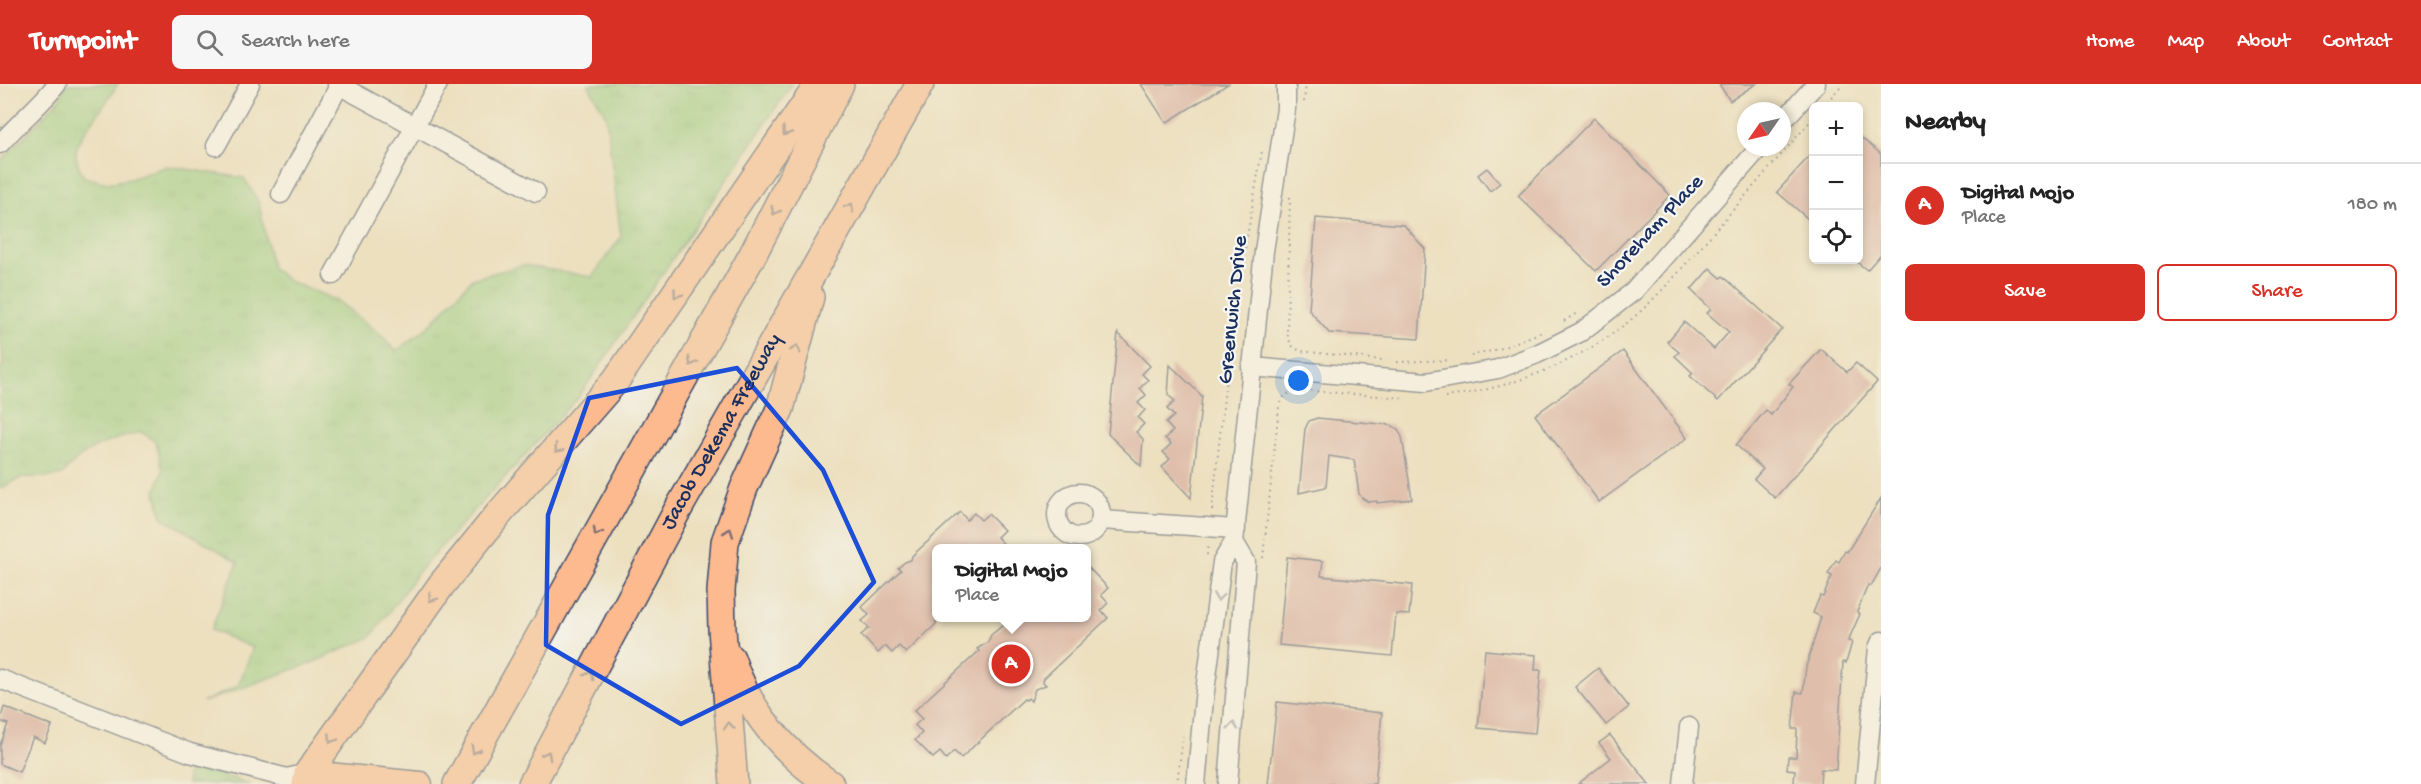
<!DOCTYPE html>
<html lang="en">
<head>
<meta charset="utf-8">
<style>
  body { margin:0; font-family:"Gochi Hand",sans-serif; background:#f6f6f6; color:#222 }
  .controls { position:absolute; right:18px; top:18px; display:grid; overflow:hidden; border-radius:9px; box-shadow:0 3px 9px #0003 }
  .controls button { width:54px; height:54px; display:grid; place-items:center; padding:0; border:0; border-bottom:2px solid #e0e0e0; background:#fff; color:#222; font:30px sans-serif }
  .compass { position:absolute; left:1737px; top:18px; width:54px; height:54px; border-radius:50%; background:#fff; box-shadow:0 3px 9px #0003; rotate:236deg }
  .you { position:absolute; left:1299px; top:297px; width:21px; height:21px; margin:-15px; border:4px solid #fff; border-radius:50%; background:#1a73e8; box-shadow:0 0 0 9px #1a73e833 }
  .badge { display:grid; place-items:center; width:39px; height:39px; border-radius:50%; background:#d93025; color:#fff; font-size:20px; font-weight:700 }
  .pin { position:absolute; translate:-50% -50%; border:3px solid #fff; box-shadow:0 2px 6px #0006 }
  .popup { position:absolute; left:932px; top:460px; width:159px; height:78px; box-sizing:border-box; display:grid; place-content:center; border-radius:9px; background:#fff; filter:drop-shadow(0 2px 4px #0005); font-size:20px; white-space:nowrap; color:#767676 }
  .popup b { font-size:22px; color:#222 }
  .popup::after { content:''; position:absolute; left:50%; top:100%; margin-left:-12px; border:12px solid transparent; border-top-color:#fff }
  .list { margin:0; padding:0; list-style:none }
  h2 { display:flex; justify-content:space-between; align-items:center; height:78px; margin:0; padding:0 24px; font-size:26px }
  h2 small { font-size:20px; font-weight:400; color:#767676 }
  .list li { display:grid; grid-template-columns:39px 1fr auto; gap:18px; align-items:center; box-sizing:border-box; height:84px; padding:0 24px; border-top:2px solid #e0e0e0 }
  .list b { display:block; font-size:22px; white-space:nowrap }
  .list p { margin:0; font-size:20px; white-space:nowrap; color:#767676 }
  .list em { font-size:20px; font-style:normal; color:#767676 }
  .actions { display:flex; gap:12px; padding:18px 24px }
  .actions a { flex:1; padding:14px 0; border:2px solid #d93025; border-radius:9px; text-align:center; font-size:21px; color:#d93025 }
  .actions .main { background:#d93025; color:#fff }
  .icon { flex:none; width:33px; height:33px; fill:none; stroke:currentColor; stroke-width:2; stroke-linecap:round; stroke-linejoin:round }
  .map { position:relative; flex:none; width:1881px; height:700px; overflow:hidden }
  header { display:flex; align-items:center; gap:36px; box-sizing:border-box; height:84px; padding:0 30px; background:#d93025; color:#fff }
  header strong { font-size:28px }
  nav { display:flex; gap:33px; margin-inline-start:auto; font-size:21px }
  .search { width:420px; height:54px; background:#f6f6f6; display:flex; align-items:center; gap:15px; box-sizing:border-box; padding:0 21px; border-radius:9px; color:#767676; font-size:22px }
  main { display:flex }
  aside { flex:1; background:#fff }
  .map>svg:first-child { display:block }
  .grass { fill:url(#grass-tufts); stroke:#567f72; stroke-width:1.5 }
  .building { fill:#cf9896 }
  .lines { fill:none; stroke-linecap:round; stroke-linejoin:round }
  .minor-casing { stroke:#3a4a6d; stroke-width:21 }
  .major-casing { stroke:#3a4a6d; stroke-width:27 }
  .highway-casing { stroke:#3a4a6d; stroke-width:30 }
  .path { stroke:#3a4a6d; stroke-width:2; stroke-dasharray:1.5 4.5; stroke-linecap:butt }
  .minor { stroke:#fff; stroke-width:18 }
  .major { stroke:#fcba8e; stroke-width:24 }
  .highway { stroke:#fcba8e; stroke-width:27 }
  .oneway { stroke:#806e74 }
  .oneway2 { stroke:#8d97ae }
  .marked { fill:none; stroke:#1d4ed8; stroke-width:4.5; stroke-linejoin:round }
  .labels { text-anchor:middle; dominant-baseline:central; stroke-width:4.5; stroke-linejoin:round; paint-order:stroke }
  .street-label { font-size:22px; fill:#1b2f5e; stroke:#f6f6f2 }
</style>
</head>
<body>
<header>
<strong>Turnpoint</strong>
<div class="search"><svg class="icon" aria-label="search" viewBox="0 0 24 24"><circle cx="10" cy="10" r="6"/><path d="M15 15l6 6"/></svg>Search here</div>
<nav><a>Home</a><a>Map</a><a>About</a><a>Contact</a></nav>
</header>
<main>
<div class="map">
<svg width="1881" height="700" viewBox="0 0 1881 700">
  <defs>
    <pattern id="grass-tufts" width="24" height="20" patternUnits="userSpaceOnUse" patternTransform="scale(1.5)"><rect width="24" height="20" fill="#92cf85"/><path d="M3 7l-1-3M5 7V3M7 7l1-3M15 17l-1-3M17 17v-4M19 17l1-3" fill="none" stroke="#7db275"/></pattern>
  </defs>
  <rect width="100%" height="100%" fill="#f6f6f2"/>
  <filter id="ink" filterUnits="userSpaceOnUse"><feTurbulence type="fractalNoise" baseFrequency=".0167" numOctaves="2"/><feDisplacementMap in="SourceGraphic" scale="12" xChannelSelector="R" yChannelSelector="G"/><feConvolveMatrix kernelMatrix="1 2 1 2 8 2 1 2 1" color-interpolation-filters="sRGB"/></filter>
  <filter id="wash" filterUnits="userSpaceOnUse"><feTurbulence type="fractalNoise" baseFrequency=".008" numOctaves="4" result="noise"/><feDisplacementMap in="SourceGraphic" scale="24" xChannelSelector="R" yChannelSelector="G"/><feGaussianBlur stdDeviation="1.35" result="paint"/><feColorMatrix in="noise" values="0 0 0 0 0 0 0 0 0 0 0 0 0 0 0 0 0 1.4 0 .05"/><feComposite in="paint" operator="in"/></filter>
  <g filter="url(#wash)">
    <rect width="100%" height="100%" fill="#ece0bf"/>
    <g class="grass">
      <path d="M67,0H118C110,12 103,24 94,35C78,57 68,66 84,93L107,99L130,95L167,82L244,94L259,119L272,184L291,198L336,216L379,249L396,267L428,243L472,195L523,181L592,193L621,153L606,32L588,0H792L579,312L418,488L371,553L314,578L203,618L238,602L253,564L211,546L238,478L162,433L156,408L163,386L156,358L141,348C108,357 84,363 62,391L46,393H22L0,405V285L3,281L2,259L0,257V78L57,18Z"/>
      <path d="M187,680L250,700H187Z"/>
    </g>
    <g id="blocks">
      <g class="building">
        <path d="M1141,0H1228L1166,39Z"/>
        <path d="M1719,0H1756L1730,17Z"/>
        <path d="M1594,34L1670,111L1596,187L1518,112Z"/>
        <path d="M1858,51L1881,70V170L1867,186L1858,179Z"/>
        <path d="M1814,67V140L1777,108Z"/>
        <path d="M1487,84L1500,99L1490,107L1478,91Z"/>
        <path d="M1316,134L1404,141L1425,165L1419,255L1329,249L1309,226Z"/>
        <path d="M1710,184L1721,194L1723,192L1782,245L1718,317L1690,292L1693,289L1675,272L1679,268L1667,258L1684,238L1714,265L1729,248L1707,229L1711,225L1691,206Z"/>
        <path d="M1118,249L1150,282L1142,290L1148,296L1140,304L1146,311L1138,319L1145,326L1138,334L1144,340L1136,348L1143,355L1141,382L1108,350Z"/>
        <path d="M1821,265L1847,288L1856,279L1877,298L1775,414L1754,395L1763,385L1736,361L1766,326L1771,331L1793,303L1789,300Z"/>
        <path d="M1623,267L1687,354L1599,418L1535,331Z"/>
        <path d="M1170,281L1202,312L1191,414L1162,383L1170,375L1163,368L1171,360L1165,354L1173,347L1166,339L1174,332L1167,325L1175,317L1168,311Z"/>
        <path d="M1317,334L1391,341L1398,345L1402,353L1412,415L1377,419V417L1369,418L1363,415L1359,410L1354,376L1329,372L1326,403L1299,409L1305,345L1309,337Z"/>
        <path d="M1881,414V484L1871,502L1868,501L1857,528L1860,530L1848,557L1852,558L1846,579L1843,578L1836,686L1821,685L1820,700L1794,699L1795,686L1787,685L1788,673H1796L1797,645H1792L1796,608L1803,609L1806,583L1821,533L1813,529L1820,512L1823,513L1832,492L1828,490L1836,476L1839,478L1845,467L1847,468Z"/>
        <path d="M960,428L967,436L974,429L981,436L988,430L1004,446L997,453L1008,465H936V540L906,569L899,562L892,569L885,562L878,569L861,551L869,544L862,537L869,531L862,523L901,486L898,484L905,478L911,476L912,472Z"/>
        <path d="M1287,473L1323,477L1321,492L1412,501L1409,531L1396,530L1392,572L1279,561Z"/>
        <path d="M1086,481L1108,504L1101,511L1108,519L1101,526L1108,534L1044,594L1043,598L1046,601L1035,605L1031,617L1028,614L1026,616L1024,615L961,674L954,667L946,675L940,668L933,674L915,656L922,649L915,641L922,635L914,627L979,567L977,565L988,558L991,551L1012,534H1086Z"/>
        <path d="M1485,566L1536,571L1535,586H1541L1535,649L1478,644Z"/>
        <path d="M1598,584L1629,623L1606,641L1575,603Z"/>
        <path d="M1277,618L1382,629L1375,700H1268Z"/>
        <path d="M4,623L52,642L45,659L33,653L19,688L0,680V661L8,640L0,637Z"/>
        <path d="M1610,651L1649,700H1578L1611,674L1599,659Z"/>
      </g>
    </g>
  </g>
  <g filter="url(#ink)">
    <use href="#blocks" fill-opacity="0" stroke="#3a4a6d" stroke-width="1.5"/>
    <g class="lines">
      <defs>
        <g id="minor">
          <path d="M337,0L536,108"/>
          <path d="M1782,38L1816,0"/>
          <path d="M0,60C18,39 40,22 57,0"/>
          <path d="M216,62L250,0"/>
          <path d="M281,110L340,0"/>
          <path d="M333,191L438,0"/>
          <path d="M1251,283L1426,298L1498,285L1537,270L1581,248L1634,207L1760,63"/>
          <circle cx="1079" cy="431" r="22"/>
          <path d="M1101,436L1236,445"/>
          <path d="M0,595L190,669L287,694L308,689"/>
          <path d="M1196,700L1204,615L1222,478L1234,458L1264,167L1286,25V0"/>
          <path d="M1228,700L1246,478L1234,458"/>
          <path d="M1683,700L1689,643"/>
          <path d="M1865,700L1878,564L1881,557"/>
        </g>
        <path id="major" d="M308,689L420,700"/>
        <g id="highway">
          <path d="M731,574C748,627 785,670 830,700"/>
          <path d="M306,700L308,689L442,500L498,431L616,296L819,0"/>
          <path d="M457,700L752,172L840,0"/>
          <path id="s1" d="M532,700L676,429L920,0"/>
          <path d="M734,700L722,545L721,507L725,458L744,404L780,325L810,213"/>
        </g>
      </defs>
      <use href="#minor" class="minor-casing"/>
      <use href="#major" class="major-casing"/>
      <use href="#highway" class="highway-casing"/>
      <g class="path">
        <path d="M1304,18L1306,0"/>
        <path d="M1823,22L1843,0"/>
        <path d="M1290,113L1287,249L1291,261L1300,267L1382,276"/>
        <path d="M1564,237L1577,229"/>
        <path d="M1471,272L1499,265L1542,248"/>
        <path d="M1397,278L1451,276"/>
        <path d="M1445,313C1518,303 1586,276 1641,227C1667,203 1689,176 1712,150C1746,111 1780,72 1814,33"/>
        <path d="M1212,426L1232,239L1262,67"/>
        <path d="M1207,471L1208,459"/>
        <path d="M1263,474L1279,323L1285,311L1298,306L1406,314"/>
        <path d="M1177,700L1183,652"/>
      </g>
      <use href="#minor" class="minor"/>
      <use href="#major" class="major"/>
      <use href="#highway" class="highway"/>
    </g>
    <defs><path id="oneway-chevron" d="M-2-3.5L2.5 0L-2 3.5" fill="none" stroke-width="1.6" stroke-linecap="round" stroke-linejoin="round" transform="scale(1.5)"/></defs>
    <g class="oneway">
      <use href="#oneway-chevron" transform="translate(786 48) rotate(124)"/>
      <use href="#oneway-chevron" transform="translate(850 123) rotate(-60)"/>
      <use href="#oneway-chevron" transform="translate(775 127) rotate(117)"/>
      <use href="#oneway-chevron" transform="translate(677 210) rotate(125)"/>
      <use href="#oneway-chevron" transform="translate(796 265) rotate(-75)"/>
      <use href="#oneway-chevron" transform="translate(692 278) rotate(119)"/>
      <use href="#oneway-chevron" transform="translate(558 365) rotate(131)"/>
      <use href="#oneway-chevron" transform="translate(597 448) rotate(119)"/>
      <use href="#oneway-chevron" transform="translate(729 448) rotate(-71)"/>
      <use href="#oneway-chevron" transform="translate(432 514) rotate(126)"/>
      <use href="#oneway-chevron" transform="translate(590 591) rotate(-62)"/>
      <use href="#oneway-chevron" transform="translate(729 642) rotate(-94)"/>
      <use href="#oneway-chevron" transform="translate(332 655) rotate(125)"/>
      <use href="#oneway-chevron" transform="translate(475 666) rotate(118)"/>
      <use href="#oneway-chevron" transform="translate(547 671) rotate(-61)"/>
    </g>
    <g class="oneway2">
      <use href="#oneway-chevron" transform="translate(1218 513) rotate(98)"/>
      <use href="#oneway-chevron" transform="translate(1233 642) rotate(-85)"/>
    </g>
  </g>
  <path d="M0 0H1881V700H0ZM737,284L823,386L874,498L799,582L681,640L546,561L548,431L589,314Z" fill="#ece0bf" fill-opacity=".55" fill-rule="evenodd"/>
  <path class="marked" d="M737,284L823,386L874,498L799,582L681,640L546,561L548,431L589,314Z"/>
  <g class="labels">
    <g class="street-label">
      <text transform="translate(1651 148) rotate(-47)">Shoreham Place</text>
      <text transform="translate(1234 226) rotate(-84)">Greenwich Drive</text>
      <text stroke="none"><textPath href="#s1" startOffset="400">Jacob Dekema Freeway</textPath></text>
    </g>
  </g>
</svg>
<div class="controls">
<button>+</button>
<button>−</button>
<button><svg class="icon" aria-label="locate" viewBox="0 0 24 24"><circle cx="12" cy="12" r="6"/><path d="M12 2v4M12 18v4M2 12h4M18 12h4"/></svg></button>
</div>
<svg class="compass" viewBox="-18 -18 36 36"><path d="M0-13l5 13h-10z" fill="#e53935"/><path d="M0 13l5-13h-10z" fill="#767676"/></svg>
<div class="you"></div>
<div class="pin badge" style="left:1011px;top:580px">A</div>
<div class="popup"><b>Digital Mojo</b>Place</div>
</div>
<aside>
<h2>Nearby<small></small></h2>
<ul class="list">
<li><span class="badge">A</span><div><b>Digital Mojo</b><p>Place</p></div><em>180 m</em></li>
</ul>
<div class="actions"><a class="main">Save</a><a>Share</a></div>
</aside>
</main>
</body>
</html>
